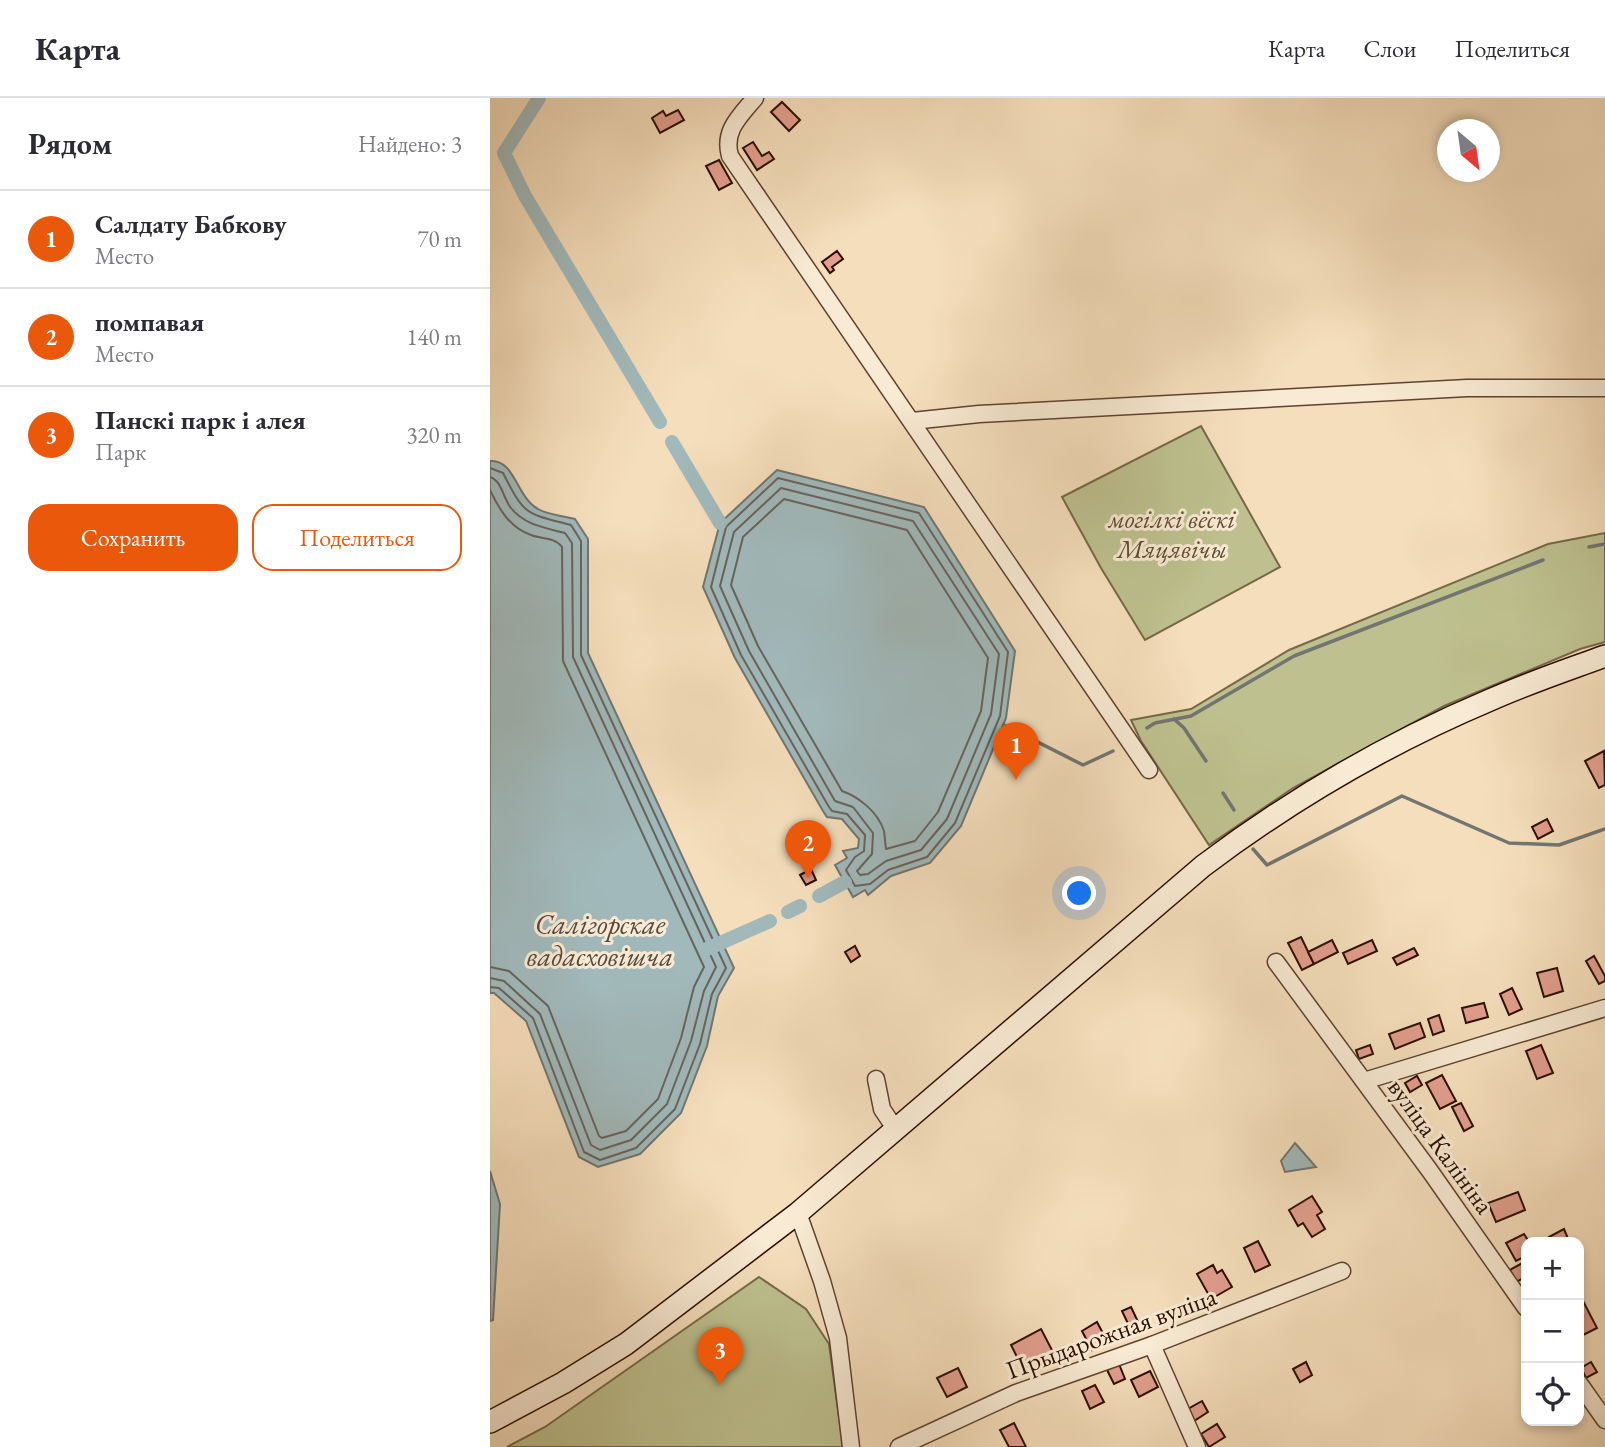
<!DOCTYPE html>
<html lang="ru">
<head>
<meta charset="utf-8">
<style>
  body { margin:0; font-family:"EB Garamond",serif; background:#f2f2f3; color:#2b2b33 }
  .controls { position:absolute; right:21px; bottom:21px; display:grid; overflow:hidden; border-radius:14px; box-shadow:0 4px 10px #0003 }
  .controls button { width:63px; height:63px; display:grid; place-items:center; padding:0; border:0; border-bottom:2px solid #e1e1e2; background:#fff; color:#2b2b33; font:35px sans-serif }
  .compass { position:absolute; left:947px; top:21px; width:63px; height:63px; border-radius:50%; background:#fff; box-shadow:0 4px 10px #0003; rotate:151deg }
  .you { position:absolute; left:590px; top:796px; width:24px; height:24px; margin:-18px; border:5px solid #fff; border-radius:50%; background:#1a73e8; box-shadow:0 0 0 10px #1a73e833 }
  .badge { display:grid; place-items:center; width:46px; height:46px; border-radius:50%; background:#ea580c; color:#fff; font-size:23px; font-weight:700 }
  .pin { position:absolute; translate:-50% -58px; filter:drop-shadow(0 2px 4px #0008) }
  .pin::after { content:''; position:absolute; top:37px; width:24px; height:21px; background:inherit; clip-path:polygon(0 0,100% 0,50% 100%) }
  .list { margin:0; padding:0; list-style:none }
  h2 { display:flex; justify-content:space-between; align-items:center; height:91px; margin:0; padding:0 28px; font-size:30px }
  h2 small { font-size:23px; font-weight:400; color:#7c7c81 }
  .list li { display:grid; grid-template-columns:46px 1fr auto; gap:21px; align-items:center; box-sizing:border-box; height:98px; padding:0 28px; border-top:2px solid #e1e1e2 }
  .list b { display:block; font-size:26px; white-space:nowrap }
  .list p { margin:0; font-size:23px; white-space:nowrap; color:#7c7c81 }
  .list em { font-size:23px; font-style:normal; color:#7c7c81 }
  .actions { display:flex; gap:14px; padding:21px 28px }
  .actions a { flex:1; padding:16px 0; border:2px solid #ea580c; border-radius:21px; text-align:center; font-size:24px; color:#ea580c }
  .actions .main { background:#ea580c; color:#fff }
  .icon { flex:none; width:38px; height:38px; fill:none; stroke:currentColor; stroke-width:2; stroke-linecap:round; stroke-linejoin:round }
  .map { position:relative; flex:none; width:1115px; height:1349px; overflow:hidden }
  header { display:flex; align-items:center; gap:42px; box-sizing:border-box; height:98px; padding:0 35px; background:#fff; border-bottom:2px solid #e1e1e2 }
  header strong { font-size:33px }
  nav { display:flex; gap:38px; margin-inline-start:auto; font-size:24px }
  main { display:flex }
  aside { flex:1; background:#fff }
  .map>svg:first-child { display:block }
  .green { fill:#bec18f; stroke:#756848; stroke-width:2 }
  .water { fill:#a1b9bb; stroke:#727570; stroke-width:2 }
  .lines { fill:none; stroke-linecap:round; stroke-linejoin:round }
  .shore { stroke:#66645e; stroke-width:2 }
  .stream { stroke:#727570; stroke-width:3.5 }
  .canal { stroke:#a1b9bb; stroke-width:14 }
  .building { fill:#e29e8e; stroke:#2c0e00; stroke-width:2 }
  .street-casing { stroke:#5e422f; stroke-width:19 }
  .secondary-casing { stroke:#2c0e00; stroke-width:24 }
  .street { stroke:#f8ead3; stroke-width:16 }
  .secondary { stroke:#f8ead3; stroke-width:21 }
  .labels { text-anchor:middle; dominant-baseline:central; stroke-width:6; stroke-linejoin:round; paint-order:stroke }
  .park-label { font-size:26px; font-style:italic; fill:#5f4d32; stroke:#f8ead3 }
  .street-label { font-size:26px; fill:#2c0e00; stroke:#f8ead3 }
  .water-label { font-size:28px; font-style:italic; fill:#554a41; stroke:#f8ead3 }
</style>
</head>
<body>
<header>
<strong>Карта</strong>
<nav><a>Карта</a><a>Слои</a><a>Поделиться</a></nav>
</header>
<main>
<aside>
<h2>Рядом<small>Найдено: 3</small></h2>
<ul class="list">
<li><span class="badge">1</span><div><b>Салдату Бабкову</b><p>Место</p></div><em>70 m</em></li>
<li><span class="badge">2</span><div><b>помпавая</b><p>Место</p></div><em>140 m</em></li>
<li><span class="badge">3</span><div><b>Панскі парк і алея</b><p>Парк</p></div><em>320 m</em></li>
</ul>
<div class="actions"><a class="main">Сохранить</a><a>Поделиться</a></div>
</aside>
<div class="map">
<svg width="1115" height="1349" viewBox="0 0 1115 1349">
  <rect width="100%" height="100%" fill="#f5debc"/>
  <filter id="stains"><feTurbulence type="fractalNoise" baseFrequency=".00286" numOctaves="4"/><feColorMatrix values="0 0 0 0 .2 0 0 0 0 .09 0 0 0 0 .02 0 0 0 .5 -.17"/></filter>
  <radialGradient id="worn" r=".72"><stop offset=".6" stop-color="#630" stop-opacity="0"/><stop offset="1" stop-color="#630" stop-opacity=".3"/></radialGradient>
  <g class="green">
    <path d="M711,328L790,469L655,542L611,470L572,399Z"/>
    <path d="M1115,435V544L1090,551L954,608L803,690L719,747L651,643L641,622L701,611L799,552L1058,446Z"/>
    <path d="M269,1179L316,1211L339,1246L353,1349H17L55,1329Z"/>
  </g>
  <g class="water">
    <path d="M0,363C25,361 26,399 48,411C58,417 74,418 85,421L98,441V555L244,870L228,898L217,948L191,1015L150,1056L108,1069L89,1059L36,923L4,895H0Z"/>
    <path d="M287,372L434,409L525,553L516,620L471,728L440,765L401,778L378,797L375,792L363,799L345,767L357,760L353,753L368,750L369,741L352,721L337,719L333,713L245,560L213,489L230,425Z"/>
    <path d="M805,1045L826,1069L795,1074L791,1063Z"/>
    <path d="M0,1073L10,1106L3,1222L0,1223Z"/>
  </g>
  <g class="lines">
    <g class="shore">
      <path d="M0,370L13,375C35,418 35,415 81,427L91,443V557L236,870L222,896L210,946L185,1011L146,1050L110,1062L94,1054L43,920L9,890L0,889"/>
      <path d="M0,379C12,383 13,400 21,410C34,427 56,430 75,435L82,445L83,559L226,869L214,893L201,943L177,1006L141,1042L110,1052L101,1047L50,916L14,883L0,880"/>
      <path d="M288,380L429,415L518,554L510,618L465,725L437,759L398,772L380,786L365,788L356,772L365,759L374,753L375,737L357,716L342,713L339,709L251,557L221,489L236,429Z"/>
      <path d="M291,390L423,423L509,556L501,616L457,721L431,752L396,763L378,776L370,777L367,773L382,756L383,735L363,709L345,703L259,553L230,488L244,434Z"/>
      <path d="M0,392C9,411 20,430 41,437C51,441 65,439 72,449L73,563L214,869L204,889L191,940L168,1001L136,1033L112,1040L109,1038L58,908L19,873L0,869"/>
      <path d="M294,401L417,432L498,560L491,613L448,714L425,743L396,751C395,745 395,739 394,733C388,714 369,699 352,693L268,548L241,487L253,439Z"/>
    </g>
    <g class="stream">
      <path d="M1099,449L1115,446"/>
      <path d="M684,621L694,630L716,663"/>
      <path d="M514,627L593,667L623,653"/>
      <path d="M657,630L665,625L701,618L804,558L1053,462"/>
      <path d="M733,695L744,712"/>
      <path d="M763,751L777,767L912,698L1019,745L1069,747L1115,731"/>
    </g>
    <g class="canal">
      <path d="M49,0L14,55L35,98L170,324"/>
      <path d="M182,344L230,425"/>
      <path d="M329,798L355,784"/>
      <path d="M298,814L310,808"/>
      <path d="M217,851L280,823"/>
    </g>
  </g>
  <g class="building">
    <path d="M292,4L310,22L299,33L281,14Z"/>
    <path d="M188,12L194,22L170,35L162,20L173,13L176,18Z"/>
    <path d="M263,44L272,58L279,54L284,61L267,72L253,50Z"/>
    <path d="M229,62L242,85L229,92L216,68Z"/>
    <path d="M347,153L353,161L342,169L344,172L340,175L332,164Z"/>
    <path d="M1114,653L1115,687L1109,690L1095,663Z"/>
    <path d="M1057,721L1063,733L1048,741L1042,729Z"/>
    <path d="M321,771L326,782L316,787L310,777Z"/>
    <path d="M811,839L824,866L812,872L798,845Z"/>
    <path d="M842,842L848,854L824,866L818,854Z"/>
    <path d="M882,842L887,853L858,866L853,855Z"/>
    <path d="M365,848L370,858L361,864L355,854Z"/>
    <path d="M924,850L928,857L907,867L903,860Z"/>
    <path d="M1104,858L1115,878V883L1109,886L1096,863Z"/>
    <path d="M1067,870L1073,893L1054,899L1047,875Z"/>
    <path d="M1022,890L1032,911L1019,917L1010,896Z"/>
    <path d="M994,905L998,919L976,925L972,910Z"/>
    <path d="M949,917L954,933L943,937L938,921Z"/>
    <path d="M930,925L935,939L905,951L899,936Z"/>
    <path d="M880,947L883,956L869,961L866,952Z"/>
    <path d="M1051,947L1063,975L1047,981L1036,953Z"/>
    <path d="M952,977L966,1003L950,1011L936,985Z"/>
    <path d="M927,978L932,987L920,994L915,985Z"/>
    <path d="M971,1005L983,1028L974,1033L962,1009Z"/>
    <path d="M1028,1094L1035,1112L1006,1124L998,1105Z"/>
    <path d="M822,1098L832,1114L827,1117L835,1131L822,1139L813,1125L808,1128L799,1112Z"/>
    <path d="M1074,1131L1079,1143L1061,1144L1059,1139Z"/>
    <path d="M1034,1136L1039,1144H1036V1158L1026,1163L1016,1145Z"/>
    <path d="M768,1143L780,1167L765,1174L754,1150Z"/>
    <path d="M1036,1163V1179L1026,1184L1020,1172Z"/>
    <path d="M723,1167L727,1175L732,1172L742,1189L721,1201L707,1176Z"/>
    <path d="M1093,1203L1107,1230L1091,1238L1089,1233V1205Z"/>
    <path d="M641,1209L650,1228L641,1232L632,1213Z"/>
    <path d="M607,1224L617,1243L602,1252L592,1233Z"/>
    <path d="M551,1231L563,1254L533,1271L521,1247Z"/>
    <path d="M816,1264L822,1277L810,1284L803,1271Z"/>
    <path d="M1101,1264L1107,1274L1096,1280L1091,1270Z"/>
    <path d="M629,1266L635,1281L624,1286L617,1272Z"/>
    <path d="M468,1270L477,1289L457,1299L447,1280Z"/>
    <path d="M660,1273L668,1289L649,1299L641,1282Z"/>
    <path d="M605,1287L614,1304L600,1311L592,1293Z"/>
    <path d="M712,1303L718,1314L704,1323L698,1311Z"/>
    <path d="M524,1325L536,1349H519L510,1332Z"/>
    <path d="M727,1326L735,1339L719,1349L711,1336Z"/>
  </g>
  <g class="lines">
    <defs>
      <g id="street">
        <path d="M265,0C249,19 233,33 240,58L659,672"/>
        <path d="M422,323L489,316L977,290H1115"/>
        <path d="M786,864L940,1073L1036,1210"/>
        <path d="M386,981L392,1011L406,1032"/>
        <path d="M874,983L1115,910"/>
        <path d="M308,1115L332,1183L348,1240L361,1349"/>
        <path d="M662,1247L707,1349"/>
        <path d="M1089,1285L1115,1322"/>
        <path d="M409,1349L526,1295L662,1247L852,1173"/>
      </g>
      <path id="secondary" d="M0,1324L73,1285L136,1246L308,1115L713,768C802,701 898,645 1000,602C1038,585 1077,572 1115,558"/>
    </defs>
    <use href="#street" class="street-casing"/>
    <use href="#secondary" class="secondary-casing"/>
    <use href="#street" class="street"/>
    <use href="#secondary" class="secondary"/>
  </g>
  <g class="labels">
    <g class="park-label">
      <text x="682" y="421">могілкі вёскі<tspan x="682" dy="30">Мяцявічы</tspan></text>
    </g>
    <g class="street-label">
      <text transform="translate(951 1048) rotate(54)">вуліца Калініна</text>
      <text transform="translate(621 1235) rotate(-20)">Прыдарожная вуліца</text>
    </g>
    <g class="water-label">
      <text x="110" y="826">Салігорскае<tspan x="110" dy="32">вадасховішча</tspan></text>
    </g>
  </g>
  <rect width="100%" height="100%" filter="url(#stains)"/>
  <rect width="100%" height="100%" fill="url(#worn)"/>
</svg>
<div class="controls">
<button>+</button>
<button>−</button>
<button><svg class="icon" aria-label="locate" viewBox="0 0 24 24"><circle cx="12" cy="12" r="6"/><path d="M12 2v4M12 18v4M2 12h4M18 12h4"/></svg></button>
</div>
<svg class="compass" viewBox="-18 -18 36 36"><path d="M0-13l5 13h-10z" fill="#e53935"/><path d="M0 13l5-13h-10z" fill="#7c7c81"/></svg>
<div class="you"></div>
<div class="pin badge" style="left:526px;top:682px">1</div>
<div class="pin badge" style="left:318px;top:780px">2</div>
<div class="pin badge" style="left:230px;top:1287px">3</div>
</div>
</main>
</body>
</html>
